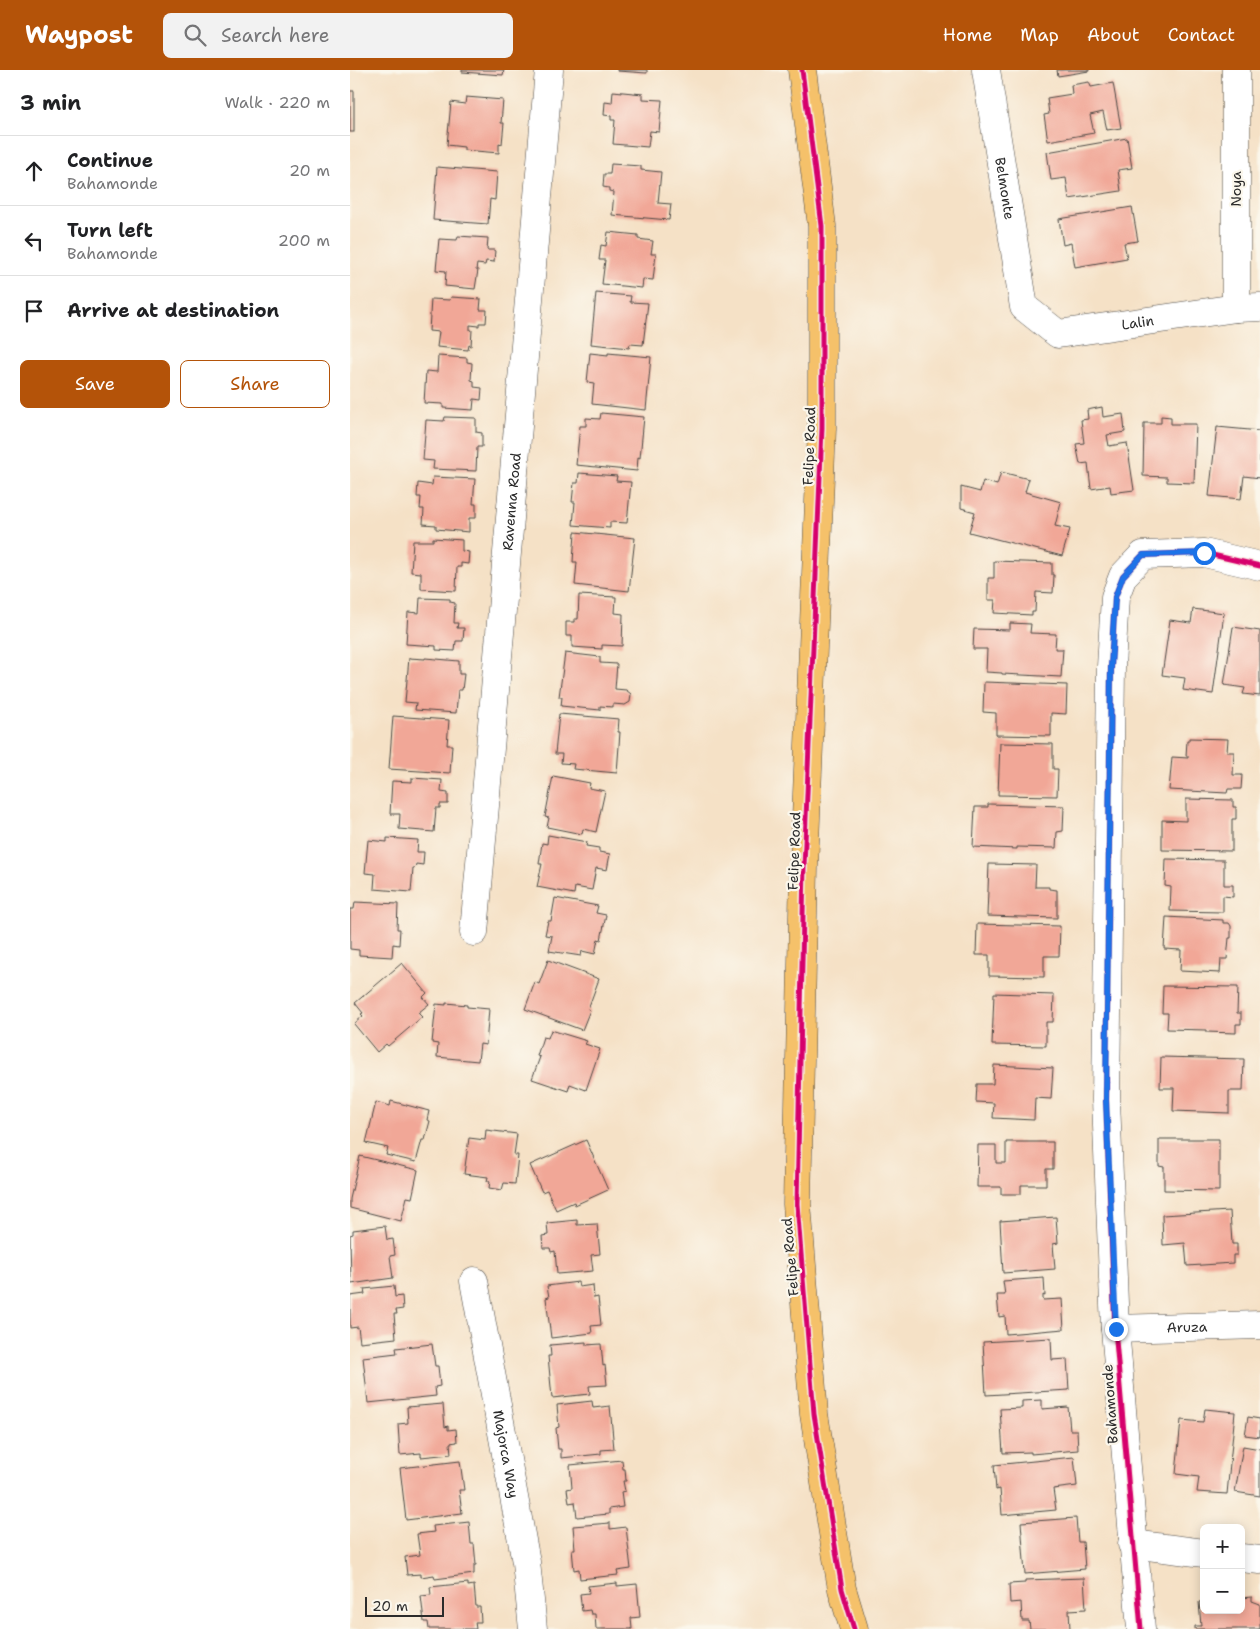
<!DOCTYPE html>
<html lang="en">
<head>
<meta charset="utf-8">
<style>
  body { margin:0; font-family:"Shantell Sans",sans-serif; background:#f2f2f2; color:#202124 }
  .controls { position:absolute; right:15px; bottom:15px; display:grid; overflow:hidden; border-radius:8px; box-shadow:0 2px 12px #0003 }
  .controls button { width:45px; height:45px; display:grid; place-items:center; padding:0; border:0; border-bottom:1px solid #e0e0e0; background:#fff; color:#202124; font:25px sans-serif }
  .scale { position:absolute; left:15px; bottom:12px; width:79px; box-sizing:border-box; padding-left:5px; border:2px solid #2b2b2b; border-top:0; font-size:14px; line-height:18px; white-space:nowrap; color:#2b2b2b; -webkit-text-stroke:4px #fbf7ec; paint-order:stroke }
  .stop { position:absolute; width:15px; height:15px; margin:-11px; border:4px solid #1a73e8; border-radius:50%; background:#fff }
  .stop.end { background:#1a73e8; border-color:#fff; box-shadow:0 1px 5px #0008 }
  .list { margin:0; padding:0; list-style:none }
  h2 { display:flex; justify-content:space-between; align-items:center; height:65px; margin:0; padding:0 20px; font-size:21px }
  h2 small { font-size:16px; font-weight:400; color:#757577 }
  .list li { display:grid; grid-template-columns:32px 1fr auto; gap:15px; align-items:center; box-sizing:border-box; height:70px; padding:0 20px; border-top:1px solid #e0e0e0 }
  .list b { display:block; font-size:19px; white-space:nowrap }
  .list p { margin:0; font-size:16px; white-space:nowrap; color:#757577 }
  .list em { font-size:16px; font-style:normal; color:#757577 }
  .actions { display:flex; gap:10px; padding:15px 20px }
  .actions a { flex:1; padding:11px 0; border:1px solid #b45309; border-radius:8px; text-align:center; font-size:18px; color:#b45309 }
  .actions .main { background:#b45309; color:#fff }
  .icon { flex:none; width:28px; height:28px; fill:none; stroke:currentColor; stroke-width:2; stroke-linecap:round; stroke-linejoin:round }
  .map { position:relative; flex:none; width:910px; height:1559px; overflow:hidden }
  header { display:flex; align-items:center; gap:30px; box-sizing:border-box; height:70px; padding:0 25px; background:#b45309; color:#fff }
  header strong { font-size:24px }
  nav { display:flex; gap:28px; margin-inline-start:auto; font-size:18px }
  .search { width:350px; height:45px; background:#f2f2f2; display:flex; align-items:center; gap:12px; box-sizing:border-box; padding:0 18px; border-radius:8px; color:#757577; font-size:19px }
  main { display:flex }
  aside { flex:1; background:#fff }
  .map>svg:first-child { display:block }
  .building { fill:#f1a797 }
  .lines { fill:none; stroke-linecap:round; stroke-linejoin:round }
  .minor-casing { stroke:#494642; stroke-width:29 }
  .major-casing { stroke:#494642; stroke-width:29 }
  .minor { stroke:#fff; stroke-width:28 }
  .major { stroke:#f5c16b; stroke-width:28 }
  .cycleway-casing { stroke:#fbf7ec; stroke-width:8 }
  .cycleway { stroke:#d6006c; stroke-width:5 }
  .route { stroke:#1a73e8; stroke-width:6 }
  .labels { text-anchor:middle; dominant-baseline:central; stroke-width:4.5; stroke-linejoin:round; paint-order:stroke }
  .street-label { font-size:14px; fill:#2b2b2b; stroke:#fbf7ec }
</style>
</head>
<body>
<header>
<strong>Waypost</strong>
<div class="search"><svg class="icon" aria-label="search" viewBox="0 0 24 24"><circle cx="10" cy="10" r="6"/><path d="M15 15l6 6"/></svg>Search here</div>
<nav><a>Home</a><a>Map</a><a>About</a><a>Contact</a></nav>
</header>
<main>
<aside>
<h2>3 min<small>Walk · 220 m</small></h2>
<ul class="list">
<li><svg class="icon" aria-label="ahead" viewBox="0 0 24 24"><path d="M12 20V5M6 11l6-6 6 6"/></svg><div><b>Continue</b><p>Bahamonde</p></div><em>20 m</em></li>
<li><svg class="icon" aria-label="left" viewBox="0 0 24 24"><path d="M17 20v-9H6M10 6l-5 5 5 5"/></svg><div><b>Turn left</b><p>Bahamonde</p></div><em>200 m</em></li>
<li><svg class="icon" aria-label="arrive" viewBox="0 0 24 24"><path d="M6 21V4h12l-3 4 3 4H6"/></svg><div><b>Arrive at destination</b></div></li>
</ul>
<div class="actions"><a class="main">Save</a><a>Share</a></div>
</aside>
<div class="map">
<svg width="910" height="1559" viewBox="0 0 910 1559">
  <rect width="100%" height="100%" fill="#fbf7ec"/>
  <filter id="ink" filterUnits="userSpaceOnUse"><feTurbulence type="fractalNoise" baseFrequency=".02" numOctaves="2"/><feDisplacementMap in="SourceGraphic" scale="10" xChannelSelector="R" yChannelSelector="G"/><feConvolveMatrix kernelMatrix="1 2 1 2 8 2 1 2 1" color-interpolation-filters="sRGB"/></filter>
  <filter id="wash" filterUnits="userSpaceOnUse"><feTurbulence type="fractalNoise" baseFrequency=".0096" numOctaves="4" result="noise"/><feDisplacementMap in="SourceGraphic" scale="20" xChannelSelector="R" yChannelSelector="G"/><feGaussianBlur stdDeviation="1.12" result="paint"/><feColorMatrix in="noise" values="0 0 0 0 0 0 0 0 0 0 0 0 0 0 0 0 0 1.4 0 .05"/><feComposite in="paint" operator="in"/></filter>
  <g filter="url(#wash)">
    <rect width="100%" height="100%" fill="#f5e1c6"/>
    <g id="blocks">
      <g class="building">
        <path d="M112,0H154L153,5L112,2Z"/>
        <path d="M267,0H297V3L267,1Z"/>
        <path d="M707,0H739V1L708,6Z"/>
        <path d="M739,12L741,17L763,13L771,58L757,60L753,42L740,45L744,63L698,71L694,45L699,44L697,28L722,24L721,15Z"/>
        <rect x="0" y="21" width="4" height="41"/>
        <path d="M263,21L293,24V29L312,30L309,62L300,61L298,77L263,74L265,50H261V46L254,45L255,32L262,33Z"/>
        <path d="M116,27L153,30L151,53H154L152,74L149,73V83L114,80V77L97,75L101,32L115,34Z"/>
        <path d="M777,68L782,98L768,100L771,121L719,129L716,108L701,110L697,82Z"/>
        <path d="M261,94L291,96V100L311,102L308,133L321,134L319,150L262,145L264,122L259,121V118L253,117L254,104H260Z"/>
        <path d="M87,97L147,102L145,130L140,129L138,154L83,150Z"/>
        <path d="M782,137L788,171L774,173L777,188L725,197L721,173L713,175L709,149Z"/>
        <path d="M258,162L288,165V169L303,171L301,184H306L303,210L293,209L292,218L252,214L255,190H249L251,175L256,176Z"/>
        <path d="M108,166L138,168L137,180H145L144,192L136,191L135,195L127,194L126,200H128L125,219L95,216L96,201L86,200L89,169L107,170Z"/>
        <path d="M246,223L281,226L280,232L298,233L293,275L280,274L279,278L241,274Z"/>
        <path d="M101,227L131,229L130,240H137L136,253H129V256L120,255V260H122L121,276L119,275L118,280L87,277L89,262L79,261L81,229L100,230Z"/>
        <path d="M240,283L258,285V283L301,287L296,340L242,334L244,313L237,312Z"/>
        <path d="M88,286L117,288V292L122,293L121,310L124,311V317L132,318L131,330L124,329L123,340L93,338V334L74,333L76,301L87,302Z"/>
        <path d="M752,337L753,347L773,344L775,362L757,365L759,376L777,373L784,420L761,423L760,416L741,419L738,393L730,394L726,374L734,373L731,350L738,349L737,340Z"/>
        <path d="M251,343L294,347L290,388L288,387L287,401L226,395L230,356H236V348L250,349Z"/>
        <path d="M811,346L821,347V354H846L844,413L817,412V407L793,406L794,353H811Z"/>
        <path d="M95,347L126,348V362L132,363V377H127L126,401L83,399L84,391L73,390L76,350L94,351Z"/>
        <path d="M867,357L910,361V408L894,406L891,429L859,426Z"/>
        <path d="M651,402L679,409L675,422L711,432L705,456L720,459L712,486L619,462L625,442L611,438V417L630,422L633,411L647,415Z"/>
        <path d="M229,403L267,406L266,411L281,412L277,453L260,452V458L223,455L225,432H222L224,413H228Z"/>
        <path d="M83,407L125,409L123,434H126V448H119V462L86,459V455L73,454L74,439H70L71,427H67L68,413L82,415Z"/>
        <path d="M225,462L285,468L279,521L225,515L227,492H223Z"/>
        <path d="M83,468L112,470V481L119,482L118,494L111,493V497H107L106,521L71,519V503L61,502L63,471H83Z"/>
        <path d="M644,491L702,493V505H704L703,523L686,522L685,542H682V545L644,543L645,530H638V508H644Z"/>
        <path d="M229,525L266,527L265,543L273,544L272,576L252,575V579L222,577V566H216V552H224V549H228Z"/>
        <path d="M70,528L100,529V532L105,533L104,553H108L107,558H114L113,571H106L105,581L86,580V576L56,574L58,542L69,543Z"/>
        <path d="M843,539L874,543L863,624L833,620L835,608L812,605L820,550L841,553Z"/>
        <path d="M660,553L681,554L680,563L706,564L705,579H713L711,607L652,604V603L636,602L637,579H623L624,559L660,560Z"/>
        <path d="M883,557L910,561V626L893,624L895,618L874,615Z"/>
        <path d="M215,583L250,587V593L267,594L265,619L276,620L281,624L280,632L275,635L263,634V637L250,636V640L211,636L212,627H209Z"/>
        <path d="M59,588L75,589V588L109,591V604H114L112,620H108L106,643L65,640L66,633L55,632Z"/>
        <path d="M634,612L717,615L716,644L701,643V666L646,665V643L633,642Z"/>
        <path d="M209,644L269,649L268,662H270L267,703L223,699L224,694L211,693L212,684H205Z"/>
        <path d="M43,646L99,650L97,675H102L100,703L39,699Z"/>
        <path d="M839,668L878,669L877,682H884L883,705H892L891,719H878L877,723L819,720L822,687L838,688V686H836L837,671H839Z"/>
        <path d="M650,673L703,674V699H708L707,726L648,725Z"/>
        <path d="M203,706L240,713L239,718L255,721L246,762L233,759L232,764L197,757L199,748L195,747Z"/>
        <path d="M62,708L92,710L91,722L98,723V734H90V738H86L84,762L49,759L50,744H40L42,711L62,712Z"/>
        <path d="M836,729L883,730V737H886V749H882V781L812,780V750L836,751Z"/>
        <path d="M638,734L714,736L713,761L707,762L706,778L667,777V779L623,777L625,737H638Z"/>
        <path d="M198,765L237,772L236,776L249,778V782L260,784L257,800L246,798L242,820L225,817L224,824L187,817L192,794H189L192,773L197,774Z"/>
        <path d="M37,768L68,770L67,782H74L73,795L66,794L65,798H63L61,822L24,819L25,804L15,803L18,770L37,772Z"/>
        <path d="M816,789L874,790V815H883V827L873,826V842L820,841L821,817L815,816Z"/>
        <path d="M639,794L686,795L685,817H699V819L707,820V848L637,846Z"/>
        <path d="M205,828L248,836L246,843L256,845L251,870L248,869L245,884L232,881L231,886L199,881L202,866L195,865L198,851H201Z"/>
        <path d="M5,832L48,834L47,859H50L49,875L43,874L42,887L9,885V880L0,879V839H4Z"/>
        <path d="M816,847L873,850V853H879L881,856V868H879L877,889H871L870,903L830,901L831,880L814,879Z"/>
        <path d="M627,854L710,856L709,886H694V907L639,906V885H626Z"/>
        <path d="M198,890L249,909L238,939L240,940L232,960L175,939L185,912L189,914Z"/>
        <path d="M52,893L77,923L73,927L79,934L68,943L72,947L38,976L36,974L27,982L4,954L13,946L11,944L13,943L5,933Z"/>
        <path d="M813,916L888,917L887,943H891V954H886V963L856,962V960L817,959L818,943H812Z"/>
        <path d="M644,923L704,925L703,952H696V976L642,975Z"/>
        <path d="M96,933L117,935V937L139,939L136,975L130,974L128,991L87,987L88,974L82,973L86,934L96,935Z"/>
        <path d="M201,960L237,971L235,974L250,979L236,1020L220,1014L218,1021L182,1009L190,987L187,986L193,967L198,968Z"/>
        <path d="M811,987L894,989L893,1021H879V1043L823,1041L824,1018H810Z"/>
        <path d="M644,995L703,998L701,1029L685,1028L684,1050L643,1048L644,1033L626,1032L627,1014H643Z"/>
        <path d="M41,1031L79,1041L77,1050L80,1051L75,1070H72L66,1092L36,1085L38,1078L16,1073L26,1032L40,1036Z"/>
        <path d="M136,1060L167,1064L164,1085H168L165,1114L154,1113L152,1120L139,1118L140,1111H137L138,1107L114,1104L119,1068L135,1070Z"/>
        <path d="M809,1069H869V1121L814,1120V1097L809,1096Z"/>
        <path d="M236,1070L258,1120L225,1135L224,1132L206,1140L197,1120L192,1122L180,1095Z"/>
        <path d="M656,1072H703V1099H696V1115H671V1124H651V1117H627L628,1075H646V1093H656Z"/>
        <path d="M10,1086L68,1100L62,1128L57,1127L51,1151L0,1138V1129Z"/>
        <path d="M880,1141L882,1174H887V1185H883V1193L837,1196L835,1173L813,1175L812,1145Z"/>
        <path d="M706,1147L708,1173L703,1174L705,1199L653,1203L650,1151Z"/>
        <path d="M227,1150V1155L247,1154L250,1184L241,1185L243,1201L207,1204L205,1181L201,1182L200,1178H193L192,1166L198,1165L197,1153Z"/>
        <path d="M35,1156L37,1170L43,1169L45,1185L40,1186L43,1208L1,1214L0,1165L3,1164V1160Z"/>
        <path d="M694,1208L695,1226L693,1225V1230L712,1229L714,1259L656,1264L655,1246L649,1247L647,1225H655L653,1211Z"/>
        <path d="M228,1212L229,1217L243,1215L244,1228L248,1227L251,1255L241,1256L242,1263L201,1268L196,1228L199,1227L197,1216Z"/>
        <path d="M44,1216L45,1227L52,1226L53,1239L46,1240L47,1244H44L46,1268L10,1272L8,1257L0,1258V1226L15,1224L14,1219Z"/>
        <path d="M701,1268L702,1290L717,1289L719,1320L636,1325L633,1272Z"/>
        <path d="M236,1272V1275L251,1274L253,1296L255,1295L257,1315L239,1316L240,1324L202,1328L198,1286H201L200,1275Z"/>
        <path d="M82,1274L85,1296H88L90,1316L85,1317L86,1326L18,1333L13,1287L47,1283L46,1278Z"/>
        <path d="M692,1330V1339L718,1337L720,1360H727L728,1380L681,1384V1382L653,1383L650,1339L672,1338V1331Z"/>
        <path d="M242,1331L243,1338L260,1336L264,1379L251,1380V1384L211,1388V1379H208L206,1358L209,1357L207,1335Z"/>
        <path d="M93,1334L95,1357L98,1356V1360L106,1359L107,1372L100,1373L101,1384L71,1387V1383L50,1385L48,1354L58,1353L57,1337Z"/>
        <path d="M855,1339L885,1342L877,1424L847,1422L849,1407L826,1404L831,1350L853,1352Z"/>
        <path d="M898,1347L910,1349V1367L895,1365Z"/>
        <path d="M893,1376L910,1379V1426L885,1422Z"/>
        <path d="M724,1387L727,1416L703,1419L706,1440L652,1445L650,1419L646,1420L644,1395Z"/>
        <path d="M272,1390L273,1399H275L276,1411H273L275,1421L271,1422L273,1437L259,1439V1444L227,1447L225,1432L219,1433L217,1419L222,1418L220,1395Z"/>
        <path d="M110,1391L114,1420H109L112,1443L56,1450L50,1398Z"/>
        <path d="M726,1448L728,1472H733L735,1499L675,1504L671,1452Z"/>
        <path d="M119,1452L121,1474H124L126,1495H124V1504L85,1509L84,1505L71,1507V1504L57,1505L55,1487L70,1485L67,1464L84,1462L83,1456Z"/>
        <path d="M260,1453V1459L276,1457L281,1499L267,1501L268,1505L230,1509L229,1499L224,1500L222,1479H225L223,1456Z"/>
        <path d="M734,1508L736,1539L719,1540L720,1559H680L679,1551H672L671,1532L660,1533L659,1514L675,1513V1510Z"/>
        <path d="M118,1513V1516L124,1515L126,1537H130L131,1552H125L126,1559H79L78,1552H74L71,1526L81,1525L80,1517Z"/>
        <path d="M267,1513V1516L287,1514L290,1547L281,1548L282,1559H246L245,1544H241L240,1540L232,1541L230,1524L239,1523L238,1516Z"/>
        <path d="M902,1527V1531L910,1534V1559H845V1556H851L849,1532L854,1531V1540H891V1528Z"/>
      </g>
    </g>
  </g>
  <g filter="url(#ink)">
    <use href="#blocks" fill-opacity="0" stroke="#494642" stroke-width="1"/>
    <g class="lines">
      <defs>
        <g id="minor">
          <path id="s1" d="M636,0L674,237L708,264L886,238L910,237"/>
          <path d="M886,0V238"/>
          <path id="s2" d="M124,862L199,0"/>
          <path id="s3" d="M124,1211L176,1492L183,1559"/>
          <path id="s4" d="M765,1259L910,1255"/>
          <path d="M782,1474L854,1483"/>
          <path d="M891,1488L910,1490"/>
          <path d="M791,1559L765,1259L756,1030L761,597L765,527L773,506L793,485L854,483L910,496"/>
        </g>
        <path id="major" d="M452,0L472,156V358L454,797L447,1134L464,1344L492,1519L504,1559"/>
      </defs>
      <use href="#minor" class="minor-casing"/>
      <use href="#major" class="major-casing"/>
      <use href="#minor" class="minor"/>
      <use href="#major" class="major"/>
      <defs>
        <g id="cycleway">
          <path d="M452,0L472,156V358L454,797L447,1134L464,1344L492,1519L504,1559"/>
          <path d="M791,1559L765,1259L756,1030L761,597L765,527L773,506L793,485L854,483L910,496"/>
        </g>
      </defs>
      <use href="#cycleway" class="cycleway-casing"/>
      <use href="#cycleway" class="cycleway"/>
    </g>
  </g>
  <g class="lines" filter="url(#ink)">
    <path class="route" d="M766,1259L756,1030L761,597L765,527L773,506L793,485L854,483"/>
  </g>
  <g class="labels">
    <g class="street-label">
      <text stroke="none"><textPath href="#s1" startOffset="120">Belmonte</textPath></text>
      <text transform="translate(886 119) rotate(-90)">Noya</text>
      <text stroke="none"><textPath href="#s1" startOffset="364">Lalin</textPath></text>
      <text transform="translate(459 376) rotate(-88)">Felipe Road</text>
      <text stroke="none"><textPath href="#s2" startOffset="432">Ravenna Road</textPath></text>
      <text transform="translate(444 781) rotate(-88)">Felipe Road</text>
      <text transform="translate(440 1187) rotate(-95)">Felipe Road</text>
      <text stroke="none"><textPath href="#s4" startOffset="72">Aruza</textPath></text>
      <text transform="translate(760 1334) rotate(-94)">Bahamonde</text>
      <text stroke="none"><textPath href="#s3" startOffset="176">Majorca Way</textPath></text>
    </g>
  </g>
</svg>
<div class="controls">
<button>+</button>
<button>−</button>
</div>
<div class="scale">20 m</div>
<div class="stop" style="left:854px;top:483px"></div>
<div class="stop end" style="left:766px;top:1259px"></div>
</div>
</main>
</body>
</html>
